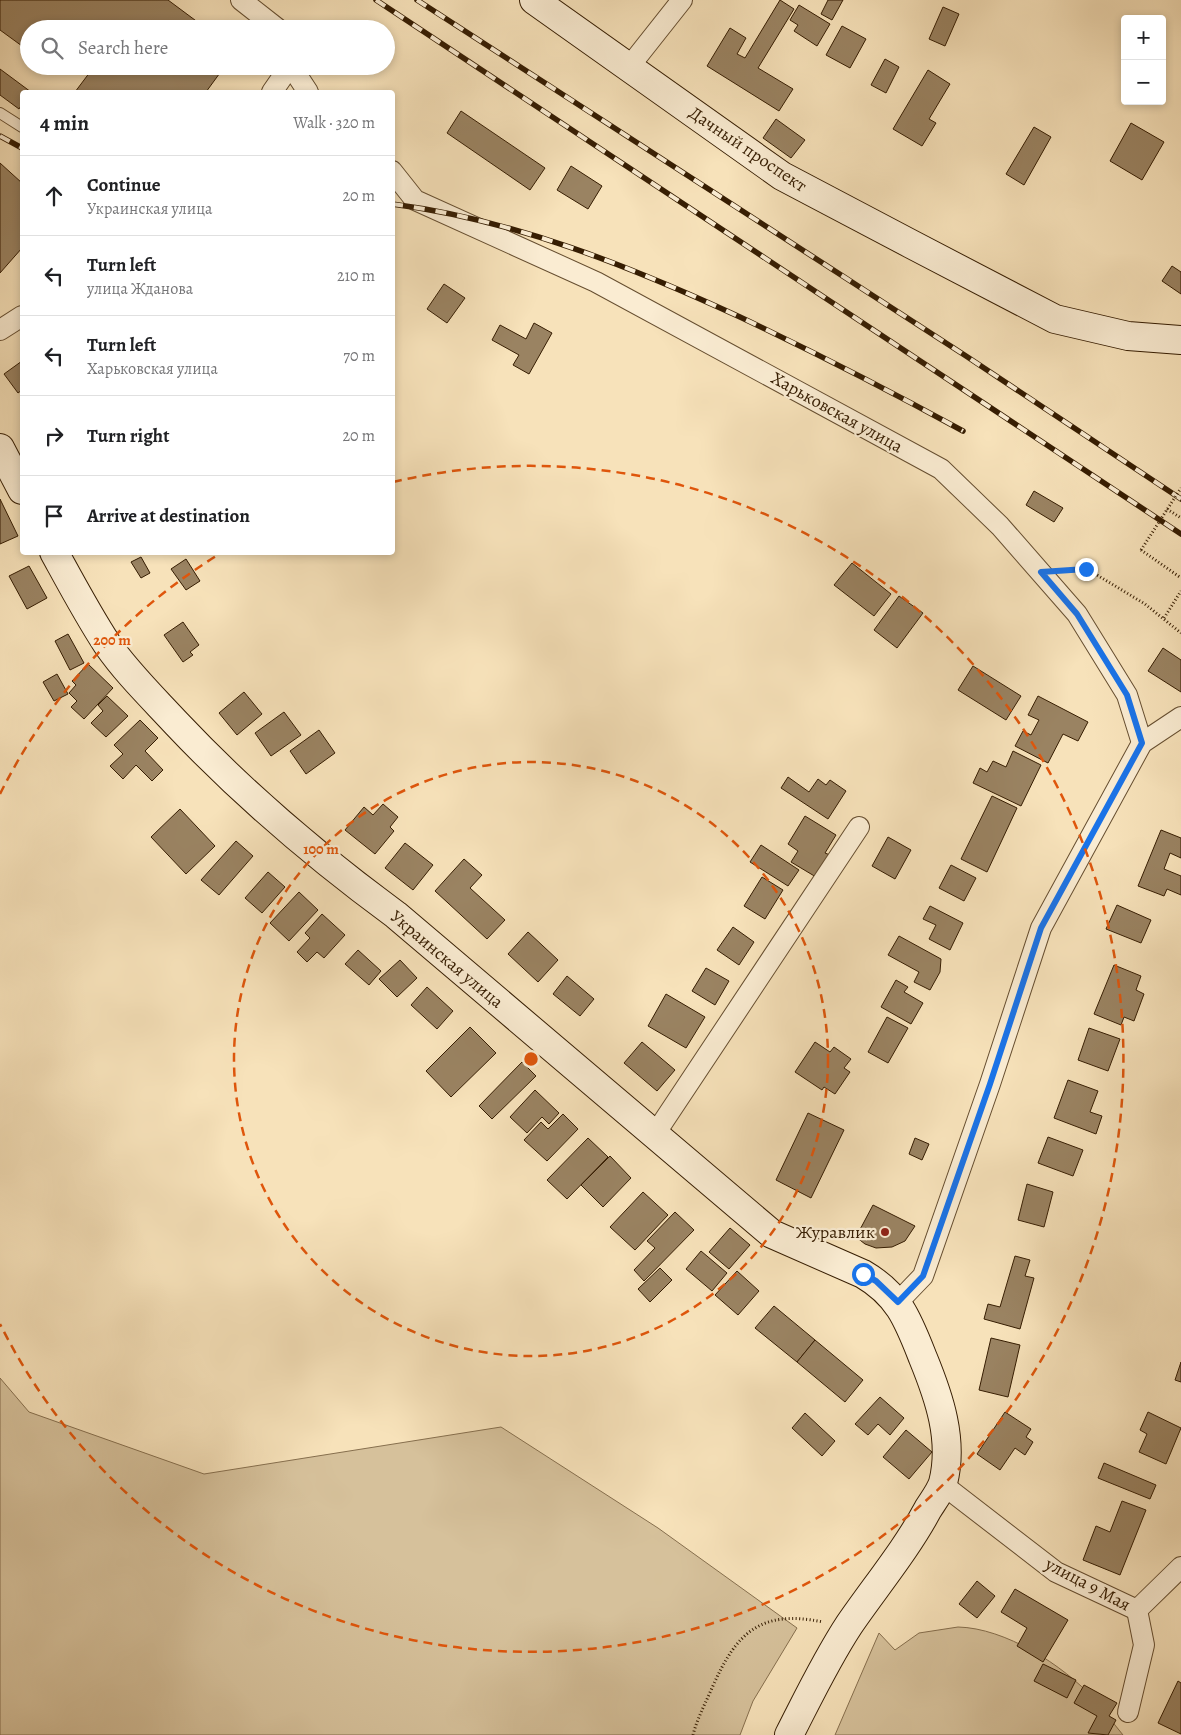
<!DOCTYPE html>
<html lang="en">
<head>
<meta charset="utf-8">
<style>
  body { margin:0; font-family:Alegreya,serif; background:#f6f6f6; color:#202124 }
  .controls { position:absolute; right:15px; top:15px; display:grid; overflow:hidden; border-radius:5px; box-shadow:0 2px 8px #0003 }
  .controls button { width:45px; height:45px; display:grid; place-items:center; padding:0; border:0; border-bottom:1px solid #e0e0e0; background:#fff; color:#202124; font:25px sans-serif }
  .stop { position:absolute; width:15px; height:15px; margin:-11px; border:4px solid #1a73e8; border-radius:50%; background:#fff }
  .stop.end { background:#1a73e8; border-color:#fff; box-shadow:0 1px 5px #0008 }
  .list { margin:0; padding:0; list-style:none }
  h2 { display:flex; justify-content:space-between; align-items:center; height:65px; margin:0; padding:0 20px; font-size:21px }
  h2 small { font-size:16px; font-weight:400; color:#757577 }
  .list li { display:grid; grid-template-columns:32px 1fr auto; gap:15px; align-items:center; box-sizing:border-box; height:80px; padding:0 20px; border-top:1px solid #e0e0e0 }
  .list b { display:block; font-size:19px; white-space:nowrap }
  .list p { margin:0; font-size:16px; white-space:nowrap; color:#757577 }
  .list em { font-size:16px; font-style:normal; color:#757577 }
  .icon { flex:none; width:28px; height:28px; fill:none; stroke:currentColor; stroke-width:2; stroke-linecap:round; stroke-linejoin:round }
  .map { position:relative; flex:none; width:1181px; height:1735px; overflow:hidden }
  .search { position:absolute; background:#fff; box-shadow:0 2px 8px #0003; left:20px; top:20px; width:375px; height:55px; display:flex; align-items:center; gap:12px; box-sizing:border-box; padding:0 18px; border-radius:28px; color:#757577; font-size:19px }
  .panel { position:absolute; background:#fff; box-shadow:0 2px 8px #0003; left:20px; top:90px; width:375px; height:465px; border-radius:5px }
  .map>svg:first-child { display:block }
  .green { fill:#d6c19b; stroke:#866f4e }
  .building { fill:#9a8362; stroke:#361d02 }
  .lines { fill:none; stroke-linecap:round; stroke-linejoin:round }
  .lane-casing { stroke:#664e30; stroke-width:12 }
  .street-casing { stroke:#664e30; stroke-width:22 }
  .secondary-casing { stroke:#361d02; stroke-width:30 }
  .path { stroke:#361d02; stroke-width:3; stroke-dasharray:1 2.5; stroke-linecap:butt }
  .lane { stroke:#faecd2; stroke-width:10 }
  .street { stroke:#faecd2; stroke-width:20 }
  .secondary { stroke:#faecd2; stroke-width:28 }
  .rail-casing { stroke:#361d02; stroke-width:5.5 }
  .rail { stroke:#faecd2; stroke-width:4; stroke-dasharray:11; stroke-linecap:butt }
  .path-bridge { stroke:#361d02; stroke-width:3; stroke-dasharray:1 2.5; stroke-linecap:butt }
  .route { stroke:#1a73e8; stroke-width:6 }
  .ring { fill:none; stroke:#df560c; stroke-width:2.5; stroke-dasharray:9 6 }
  .poi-dot { fill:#8f2418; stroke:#faecd2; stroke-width:2 }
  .labels { text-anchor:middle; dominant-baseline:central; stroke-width:4.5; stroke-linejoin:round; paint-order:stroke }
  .street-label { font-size:18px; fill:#361d02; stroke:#faecd2 }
  .poi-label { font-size:18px; fill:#361d02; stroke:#faecd2; text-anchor:end }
  .centre { fill:#df560c; stroke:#faecd2; stroke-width:2.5 }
  .ring-label { font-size:15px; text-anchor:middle; font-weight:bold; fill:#df560c; stroke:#faecd2; stroke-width:4.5; stroke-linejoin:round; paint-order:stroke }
</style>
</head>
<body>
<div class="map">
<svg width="1181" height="1735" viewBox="0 0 1181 1735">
  <rect width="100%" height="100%" fill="#f7e2ba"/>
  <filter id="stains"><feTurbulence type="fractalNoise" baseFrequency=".004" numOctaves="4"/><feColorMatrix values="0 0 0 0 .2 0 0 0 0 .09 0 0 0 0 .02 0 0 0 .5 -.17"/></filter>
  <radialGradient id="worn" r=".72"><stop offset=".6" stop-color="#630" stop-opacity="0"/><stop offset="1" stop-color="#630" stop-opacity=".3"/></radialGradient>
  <g class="green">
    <path d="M0,1378L29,1412L204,1474L501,1427L658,1528L797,1628L753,1701L740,1735H0Z"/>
    <path d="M958,1627C1005,1628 1063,1665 1094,1699C1104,1710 1113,1723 1123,1735H835L879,1633L895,1650L919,1633Z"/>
  </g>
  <g class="building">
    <path d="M0,0H168L207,29H29V37L22,46L0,30Z"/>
    <path d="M780,0L794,9L758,68L793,89L779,111L707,66L730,28L746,38L737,54L745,58Z"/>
    <path d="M828,0H843L832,20L821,14Z"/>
    <path d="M799,5L830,24L817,46L794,31L798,25L790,20Z"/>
    <path d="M943,7L959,14L945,46L929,39Z"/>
    <path d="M842,26L866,39L850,68L826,55Z"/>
    <path d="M885,59L899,67L886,93L871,85Z"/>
    <path d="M82,66H225L206,92H75L90,72Z"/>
    <path d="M0,69L31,92H22V104L19,109L0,95Z"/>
    <path d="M928,70L950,84L929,119L936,123L922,146L893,129Z"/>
    <path d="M461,111L545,168L530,190L447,133Z"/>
    <path d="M776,119L805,140L791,158L763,138Z"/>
    <path d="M1131,123L1164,142L1142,180L1110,161Z"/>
    <path d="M1034,127L1051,137L1024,185L1006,174Z"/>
    <path d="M0,163L22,183V248L0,273Z"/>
    <path d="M571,166L602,186L588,209L557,190Z"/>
    <path d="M1172,266L1181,272V294L1162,281Z"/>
    <path d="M444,284L465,298L447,323L427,309Z"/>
    <path d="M534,323L552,333L529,374L513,365L519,355L492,340L500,325L526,339Z"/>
    <path d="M22,361V390L18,393L4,374Z"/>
    <path d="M1034,491L1063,508L1054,522L1026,505Z"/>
    <path d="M0,499L18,536L0,544Z"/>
    <path d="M141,557L150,573L141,578L131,562Z"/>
    <path d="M186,559L200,581L186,590L171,569Z"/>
    <path d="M852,563L891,594L874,616L834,585Z"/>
    <path d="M29,566L47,598L27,609L9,576Z"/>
    <path d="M899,596L923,613L897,648L874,630Z"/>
    <path d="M183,622L199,645L190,652L193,655L183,662L164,635Z"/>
    <path d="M68,634L84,663L70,670L55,641Z"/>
    <path d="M1163,648L1181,660V692L1148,671Z"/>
    <path d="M88,664L113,688L84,719L71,707L77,701L69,693L76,685L72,681Z"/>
    <path d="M973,666L1021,696L1006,720L958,690Z"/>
    <path d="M57,674L68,694L54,701L43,682Z"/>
    <path d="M244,692L262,714L237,735L219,713Z"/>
    <path d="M107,696L128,716L106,737L91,723L103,711L98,705Z"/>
    <path d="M1038,696L1088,722L1078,741L1063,734L1048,763L1015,746L1023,731L1031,735L1039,720L1028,715Z"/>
    <path d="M284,712L301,735L271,756L255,733Z"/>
    <path d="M140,720L158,738L145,751L163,770L152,781L136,765L123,779L110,766L123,754L114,745Z"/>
    <path d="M319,730L335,753L306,774L290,751Z"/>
    <path d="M1013,751L1041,765L1021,806L973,783L980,768L987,772L993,761L1006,767Z"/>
    <path d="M788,777L809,792L818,779L826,785L830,780L846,791L828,819L781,788Z"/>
    <path d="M992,796L1017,808L987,872L961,859Z"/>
    <path d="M383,804L398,817L390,827L394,831L375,854L345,830L364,807L373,815Z"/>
    <path d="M180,809L215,846L186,874L151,837Z"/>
    <path d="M805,816L836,835L825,853L830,855L816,877L791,862L798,851L788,844Z"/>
    <path d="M1161,830L1181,838V858L1170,853L1164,869L1181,876V895L1167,889L1164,896L1138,886Z"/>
    <path d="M888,837L911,850L895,879L872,866Z"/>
    <path d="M236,841L253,856L219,895L201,880Z"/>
    <path d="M405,843L433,865L413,890L385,868Z"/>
    <path d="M761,845L799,870L788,886L750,862Z"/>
    <path d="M464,859L482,875L470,888L505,920L487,939L435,891Z"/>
    <path d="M951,865L976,878L964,901L939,888Z"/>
    <path d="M268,872L285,887L262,913L245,898Z"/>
    <path d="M762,877L783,890L765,919L744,906Z"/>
    <path d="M299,892L318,910L289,941L270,923Z"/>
    <path d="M1117,905L1151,920L1141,943L1106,929Z"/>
    <path d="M930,906L963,923L950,950L929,939L936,925L923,919Z"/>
    <path d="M322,914L345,935L324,958L317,952L307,962L297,952L310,938L305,933Z"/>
    <path d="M733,927L754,942L739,965L717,950Z"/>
    <path d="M528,932L558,960L538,982L508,954Z"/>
    <path d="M899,936L941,959L940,972L930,990L914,982L919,972L888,955Z"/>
    <path d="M358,950L381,971L369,985L345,964Z"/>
    <path d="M400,960L417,978L397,997L379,979Z"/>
    <path d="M1114,965L1141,976L1136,990L1144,994L1134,1021L1124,1017L1121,1025L1094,1014Z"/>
    <path d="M706,968L729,981L715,1005L692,991Z"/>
    <path d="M567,976L594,999L580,1016L553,994Z"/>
    <path d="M896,980L908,987L904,992L923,1003L911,1024L881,1007Z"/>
    <path d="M427,987L453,1011L437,1029L411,1005Z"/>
    <path d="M666,994L705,1017L686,1048L648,1026Z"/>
    <path d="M887,1017L908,1028L888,1063L868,1052Z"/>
    <path d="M470,1027L496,1053L451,1097L426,1071Z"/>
    <path d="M1089,1028L1120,1039L1108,1071L1078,1060Z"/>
    <path d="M642,1042L675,1070L657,1091L624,1063Z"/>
    <path d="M815,1042L830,1052L834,1047L851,1059L844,1068L850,1072L835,1094L824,1087L822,1090L795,1072Z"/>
    <path d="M522,1062L536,1076L492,1119L479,1106Z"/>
    <path d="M1068,1080L1098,1091L1090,1112L1102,1116L1096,1134L1054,1118Z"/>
    <path d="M535,1090L559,1113L549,1124L542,1117L527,1133L510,1117Z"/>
    <path d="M808,1113L844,1130L811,1198L776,1180Z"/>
    <path d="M563,1114L578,1129L547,1161L524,1140L541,1122L548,1129Z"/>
    <path d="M1048,1137L1083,1150L1073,1176L1038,1163Z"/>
    <path d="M588,1138L608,1157L567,1199L547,1180Z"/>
    <path d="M915,1138L929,1144L922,1160L909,1154Z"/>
    <path d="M610,1156L631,1178L603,1207L581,1185Z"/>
    <path d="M1027,1184L1053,1192L1044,1227L1018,1220Z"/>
    <path d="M643,1192L668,1215L635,1250L610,1227Z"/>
    <path d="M873,1205L915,1226L905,1241L892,1247L876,1248L865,1244L856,1237Z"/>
    <path d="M675,1212L694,1230L644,1281L634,1270L655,1248L647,1241Z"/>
    <path d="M730,1228L750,1245L729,1269L709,1252Z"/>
    <path d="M701,1251L727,1273L712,1291L686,1269Z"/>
    <path d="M1015,1256L1030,1260L1025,1276L1034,1278L1020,1329L984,1319L988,1304L1000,1307Z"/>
    <path d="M660,1268L672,1280L650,1302L638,1289Z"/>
    <path d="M737,1271L759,1291L738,1315L715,1295Z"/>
    <path d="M774,1306L815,1340L797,1362L755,1328Z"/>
    <path d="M991,1338L1020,1345L1008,1397L979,1390Z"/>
    <path d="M815,1340L863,1380L845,1402L797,1362Z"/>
    <path d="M1181,1362V1382L1175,1380Z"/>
    <path d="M880,1397L904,1418L890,1435L878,1424L868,1435L855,1424Z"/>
    <path d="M1005,1412L1031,1429L1026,1437L1033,1442L1025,1455L1015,1448L1000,1470L977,1454Z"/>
    <path d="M1148,1412L1181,1428L1166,1464L1139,1452L1147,1434L1140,1430Z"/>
    <path d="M805,1413L835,1441L822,1456L792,1428Z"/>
    <path d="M906,1430L932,1452L909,1479L883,1457Z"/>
    <path d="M1104,1463L1156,1485L1150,1499L1098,1478Z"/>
    <path d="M1122,1501L1146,1510L1120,1575L1083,1560L1096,1526L1110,1532Z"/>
    <path d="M977,1581L995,1596L977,1618L959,1604Z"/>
    <path d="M1015,1589L1068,1620L1043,1662L1017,1646L1027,1628L1001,1612Z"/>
    <path d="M1043,1664L1076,1680L1067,1698L1034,1681Z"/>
    <path d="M1178,1681L1181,1683V1734L1158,1723Z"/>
    <path d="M1084,1685L1117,1703L1109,1716L1116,1720L1108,1735L1088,1733L1097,1716L1074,1703Z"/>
  </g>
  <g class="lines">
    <defs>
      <path id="lane" d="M0,113L22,127"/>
      <g id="street">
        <path d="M241,0L278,29"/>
        <path d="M291,66L308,92"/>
        <path d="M629,67L682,0"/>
        <path d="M272,92L290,66"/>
        <path d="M392,171L415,200L596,282L941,469L1000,526L1077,614L1127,695L1142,743"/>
        <path d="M0,330L22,316"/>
        <path d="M655,1134L859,827"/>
        <path d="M898,1302L923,1276L990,1084L1041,928L1142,743L1181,717"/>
        <path d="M942,1484L1056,1572L1137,1610L1181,1567"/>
        <path d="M1128,1712L1144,1645L1137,1610"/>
      </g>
      <g id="secondary">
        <path d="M534,0L782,176L911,244L1055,319L1128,336L1181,340"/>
        <path d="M0,448L22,490"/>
        <path d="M54,552C71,583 88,615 107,644C127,673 153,698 177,724C244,795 317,857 396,915L772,1234L863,1274C899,1295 908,1320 923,1358C939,1397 954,1440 943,1483C940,1492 933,1501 928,1509C906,1550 875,1587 849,1625C826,1660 808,1698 789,1735"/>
      </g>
    </defs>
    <use href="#lane" class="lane-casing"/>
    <use href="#street" class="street-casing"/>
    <use href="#secondary" class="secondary-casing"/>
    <g class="path">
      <path d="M1167,509L1181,518"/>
      <path d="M1141,550L1181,578"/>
      <path d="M1064,571L1087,569L1145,604L1181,633"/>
      <path d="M1164,618L1181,591"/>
      <path d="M693,1735C697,1719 705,1704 712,1688C736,1633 760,1609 823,1622"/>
    </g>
    <use href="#lane" class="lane"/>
    <use href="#street" class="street"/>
    <use href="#secondary" class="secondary"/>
    <defs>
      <g id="rail">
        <path d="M376,0L1181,534"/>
        <path d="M417,0L966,356L1181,499"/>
        <path d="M0,136L22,148"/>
        <path d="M392,204C515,220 629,266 740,317C816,353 890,391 963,431"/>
      </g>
    </defs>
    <use href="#rail" class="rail-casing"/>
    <use href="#rail" class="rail"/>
    <path class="path-bridge" d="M1141,550L1181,488"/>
  </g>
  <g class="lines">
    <path class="route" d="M863,1274L876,1281L898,1302L923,1276L990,1084L1041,928L1142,743L1127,695L1077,614L1041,572L1086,569"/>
  </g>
  <g class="ring">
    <circle cx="531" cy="1059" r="297"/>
    <path d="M0 794A593 593 0 0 1 221 553M393 482A593 593 0 1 1 0 1324"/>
  </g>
  <circle class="poi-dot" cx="885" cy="1232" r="5"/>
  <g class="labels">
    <g class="street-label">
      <text transform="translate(748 149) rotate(34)">Дачный проспект</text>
      <text transform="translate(837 412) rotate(29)">Харьковская улица</text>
      <text transform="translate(447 959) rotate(40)">Украинская улица</text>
      <text transform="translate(1088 1584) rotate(28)">улица 9 Мая</text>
    </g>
    <g class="poi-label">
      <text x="875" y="1232">Журавлик</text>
    </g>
  </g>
  <circle cx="531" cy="1059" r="8" class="centre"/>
  <g class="ring-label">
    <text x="112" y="645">200 m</text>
    <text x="321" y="854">100 m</text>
  </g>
  <rect width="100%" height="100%" filter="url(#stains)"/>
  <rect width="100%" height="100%" fill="url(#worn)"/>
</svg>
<div class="controls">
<button>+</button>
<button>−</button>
</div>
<div class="stop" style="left:863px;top:1274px"></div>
<div class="stop end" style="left:1086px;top:569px"></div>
<div class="search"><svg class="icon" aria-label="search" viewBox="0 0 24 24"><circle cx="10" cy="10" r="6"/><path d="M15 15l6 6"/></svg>Search here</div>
<section class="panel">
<h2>4 min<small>Walk · 320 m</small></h2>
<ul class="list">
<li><svg class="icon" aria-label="ahead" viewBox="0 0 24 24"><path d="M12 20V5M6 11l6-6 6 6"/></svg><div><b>Continue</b><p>Украинская улица</p></div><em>20 m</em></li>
<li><svg class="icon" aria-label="left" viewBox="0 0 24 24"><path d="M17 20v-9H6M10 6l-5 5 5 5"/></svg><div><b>Turn left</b><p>улица Жданова</p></div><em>210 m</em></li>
<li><svg class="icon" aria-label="left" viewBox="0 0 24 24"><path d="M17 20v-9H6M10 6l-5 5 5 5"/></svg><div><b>Turn left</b><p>Харьковская улица</p></div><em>70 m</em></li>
<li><svg class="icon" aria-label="right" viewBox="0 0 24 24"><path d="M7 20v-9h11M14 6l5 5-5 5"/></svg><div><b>Turn right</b></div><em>20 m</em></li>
<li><svg class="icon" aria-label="arrive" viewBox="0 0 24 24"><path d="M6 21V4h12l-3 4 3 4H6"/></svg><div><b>Arrive at destination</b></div></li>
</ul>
</section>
</div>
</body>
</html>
